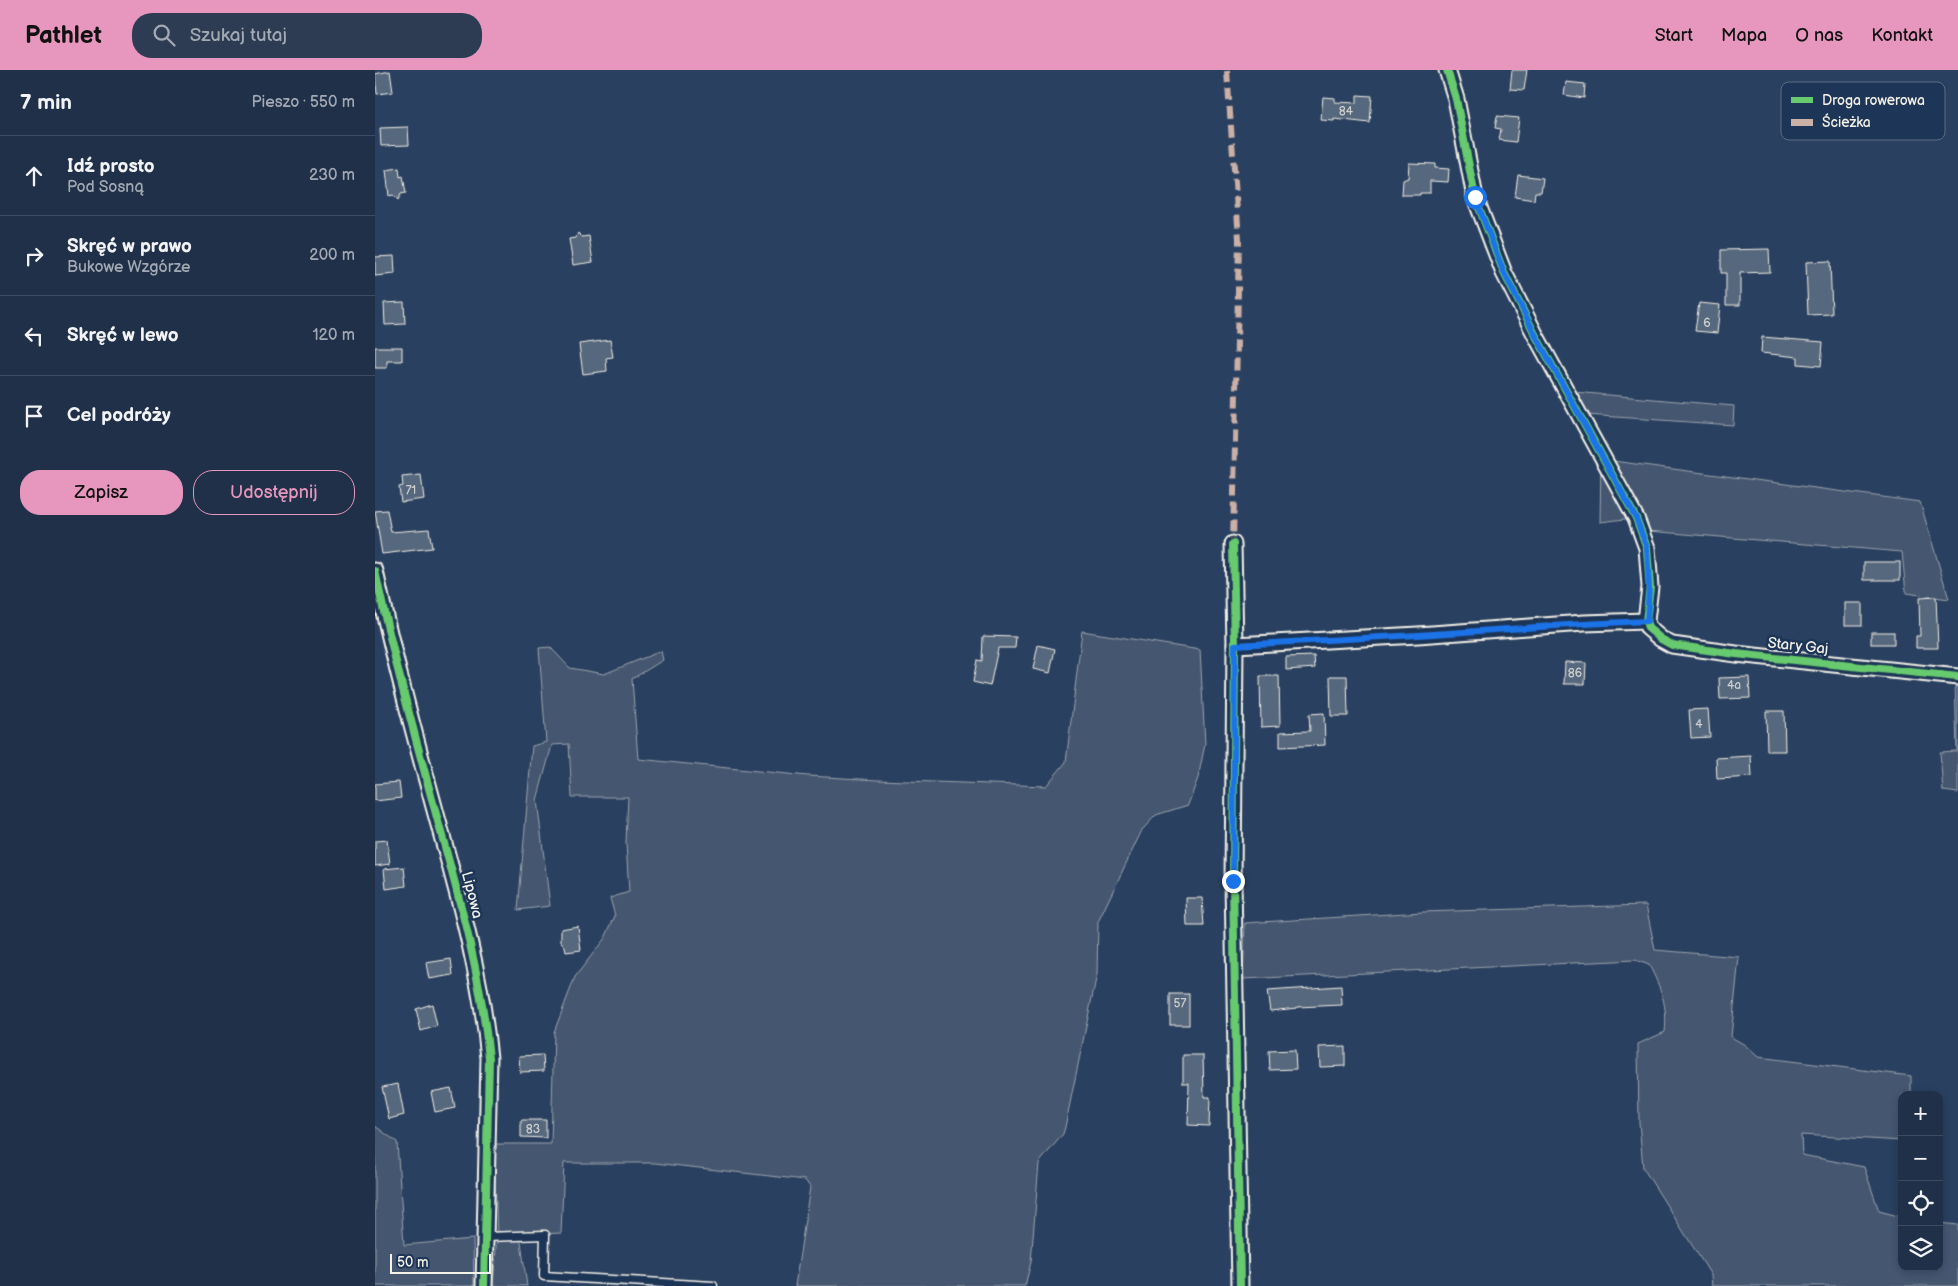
<!DOCTYPE html>
<html lang="pl">
<head>
<meta charset="utf-8">
<style>
  body { margin:0; font-family:"Balsamiq Sans",sans-serif; background:#2d3c52; color:#f1f3f6 }
  .controls { position:absolute; right:15px; bottom:15px; display:grid; overflow:hidden; border-radius:10px; box-shadow:0 2px 8px #0003 }
  .controls button { width:45px; height:45px; display:grid; place-items:center; padding:0; border:0; border-bottom:1px solid #3d4b60; background:#203048; color:#f1f3f6; font:25px sans-serif }
  .scale { position:absolute; left:15px; bottom:12px; width:101px; box-sizing:border-box; padding-left:5px; border:2px solid #f4f1e8; border-top:0; font-size:14px; line-height:18px; white-space:nowrap; color:#f4f1e8; -webkit-text-stroke:4px #1d3557; paint-order:stroke }
  .stop { position:absolute; width:15px; height:15px; margin:-11px; border:4px solid #1a73e8; border-radius:50%; background:#fff }
  .stop.end { background:#1a73e8; border-color:#fff; box-shadow:0 1px 5px #0008 }
  .list { margin:0; padding:0; list-style:none }
  h2 { display:flex; justify-content:space-between; align-items:center; height:65px; margin:0; padding:0 20px; font-size:21px }
  h2 small { font-size:16px; font-weight:400; color:#a2a9b4 }
  .list li { display:grid; grid-template-columns:32px 1fr auto; gap:15px; align-items:center; box-sizing:border-box; height:80px; padding:0 20px; border-top:1px solid #3d4b60 }
  .list b { display:block; font-size:19px; white-space:nowrap }
  .list p { margin:0; font-size:16px; white-space:nowrap; color:#a2a9b4 }
  .list em { font-size:16px; font-style:normal; color:#a2a9b4 }
  .actions { display:flex; gap:10px; padding:15px 20px }
  .actions a { flex:1; padding:11px 0; border:1px solid #e797bd; border-radius:20px; text-align:center; font-size:18px; color:#e797bd }
  .actions .main { background:#e797bd; color:#111 }
  .icon { flex:none; width:28px; height:28px; fill:none; stroke:currentColor; stroke-width:2; stroke-linecap:round; stroke-linejoin:round }
  .map { position:relative; flex:none; width:1583px; height:1216px; overflow:hidden }
  header { display:flex; align-items:center; gap:30px; box-sizing:border-box; height:70px; padding:0 25px; background:#e797bd; color:#111 }
  header strong { font-size:24px }
  nav { display:flex; gap:28px; margin-inline-start:auto; font-size:18px }
  .search { width:350px; height:45px; background:#2d3c52; display:flex; align-items:center; gap:12px; box-sizing:border-box; padding:0 18px; border-radius:20px; color:#a2a9b4; font-size:19px }
  main { display:flex }
  aside { flex:1; background:#203048 }
  .map>svg:first-child { display:block }
  .green { fill:#445771; stroke:#9ca4ac }
  .building { fill:#56677d; stroke:#f4f1e8 }
  .lines { fill:none; stroke-linecap:round; stroke-linejoin:round }
  .lane-casing { stroke:#f4f1e8; stroke-width:11 }
  .street-casing { stroke:#f4f1e8; stroke-width:19 }
  .lane { stroke:#1d3557; stroke-width:8 }
  .street { stroke:#1d3557; stroke-width:15 }
  .quiet { stroke:#cab0a6; stroke-width:6; stroke-dasharray:12 6; stroke-linecap:butt }
  .cycleway-casing { stroke:#1d3557; stroke-width:11 }
  .cycleway { stroke:#67ca6e; stroke-width:8 }
  .route { stroke:#1a73e8; stroke-width:6 }
  .labels { text-anchor:middle; dominant-baseline:central; stroke-width:5; stroke-linejoin:round; paint-order:stroke }
  .number-label { font-size:12px; fill:#cccecd }
  .street-label { font-size:15px; fill:#f4f1e8; stroke:#1d3557 }
  .key { fill:#1d3557; stroke:#5e6d82; stroke-width:1 }
  .key-label { font-size:14px; fill:#f4f1e8 }
</style>
</head>
<body>
<header>
<strong>Pathlet</strong>
<div class="search"><svg class="icon" aria-label="search" viewBox="0 0 24 24"><circle cx="10" cy="10" r="6"/><path d="M15 15l6 6"/></svg>Szukaj tutaj</div>
<nav><a>Start</a><a>Mapa</a><a>O nas</a><a>Kontakt</a></nav>
</header>
<main>
<aside>
<h2>7 min<small>Pieszo · 550 m</small></h2>
<ul class="list">
<li><svg class="icon" aria-label="ahead" viewBox="0 0 24 24"><path d="M12 20V5M6 11l6-6 6 6"/></svg><div><b>Idź prosto</b><p>Pod Sosną</p></div><em>230 m</em></li>
<li><svg class="icon" aria-label="right" viewBox="0 0 24 24"><path d="M7 20v-9h11M14 6l5 5-5 5"/></svg><div><b>Skręć w prawo</b><p>Bukowe Wzgórze</p></div><em>200 m</em></li>
<li><svg class="icon" aria-label="left" viewBox="0 0 24 24"><path d="M17 20v-9H6M10 6l-5 5 5 5"/></svg><div><b>Skręć w lewo</b></div><em>120 m</em></li>
<li><svg class="icon" aria-label="arrive" viewBox="0 0 24 24"><path d="M6 21V4h12l-3 4 3 4H6"/></svg><div><b>Cel podróży</b></div></li>
</ul>
<div class="actions"><a class="main">Zapisz</a><a>Udostępnij</a></div>
</aside>
<div class="map">
<svg width="1583" height="1216" viewBox="0 0 1583 1216">
  <rect width="100%" height="100%" fill="#2a4060"/>
  <filter id="ink" filterUnits="userSpaceOnUse"><feTurbulence type="fractalNoise" baseFrequency=".02" numOctaves="2"/><feDisplacementMap in="SourceGraphic" scale="10" xChannelSelector="R" yChannelSelector="G"/><feConvolveMatrix kernelMatrix="1 2 1 2 8 2 1 2 1" color-interpolation-filters="sRGB"/></filter>
  <g filter="url(#ink)">
    <g class="green">
      <path d="M1199,322L1359,336L1358,355L1211,345Z"/>
      <path d="M1226,389L1258,448L1225,452Z"/>
      <path d="M1238,391L1545,432L1574,529L1531,523L1527,482L1273,461Z"/>
      <path d="M707,561L825,580L830,674L823,708L813,735L781,745L767,760L723,852L722,904L690,1057L688,1064L664,1093L656,1192L650,1216H420L435,1117L430,1110L280,1093H189L186,1163L145,1165L152,1216H118L122,1166L119,1074H176L179,962L200,907L230,868L240,846L235,828L254,822L251,773L253,727H197L194,674L177,675L162,730L175,836L143,840L157,676L171,672L164,578L175,577L195,598L229,604L286,581L288,590L257,609L263,689L433,706L503,710L671,716L691,692Z"/>
      <path d="M1580,612H1583V723L1568,721L1565,682L1582,681Z"/>
      <path d="M1271,835L1280,880L1364,887L1356,967L1370,975L1383,987L1536,1006V1025H1527V1071L1426,1065L1427,1085L1489,1097L1504,1141L1527,1147V1197H1564V1153L1583,1155V1216H1337L1336,1205L1268,1098L1264,1052L1263,974L1290,962C1293,936 1286,918 1274,895L1260,890L868,909L870,853L1048,842Z"/>
      <path d="M0,1056L22,1072L29,1175L98,1169L99,1216H0Z"/>
    </g>
    <g class="building">
      <path d="M1137,0H1152L1149,20L1135,19Z"/>
      <path d="M15,1L18,22L2,24L0,4Z"/>
      <path d="M1191,12L1210,14L1209,28L1189,25Z"/>
      <path d="M982,25L997,26L995,53L959,49V51L946,50L948,27L960,28V32L982,33Z"/>
      <path d="M1122,46L1144,48L1141,72L1124,70L1126,59L1120,58Z"/>
      <path d="M33,57L34,75L6,76L5,58Z"/>
      <path d="M1034,93L1060,94V98L1074,99L1073,112L1055,111V123H1045V125H1027L1028,110L1033,108Z"/>
      <path d="M24,98L25,107L28,106L31,123L26,124L23,130L18,125L14,126L11,100Z"/>
      <path d="M1143,105L1168,108L1166,122H1160L1159,130L1140,127Z"/>
      <path d="M203,163L207,167L214,166L218,192L198,195L194,169L200,168Z"/>
      <path d="M1394,179L1395,202L1365,203V235H1351V203H1346V180Z"/>
      <path d="M19,186L20,204L0,206V187Z"/>
      <path d="M1455,191L1457,244L1433,245L1431,192Z"/>
      <path d="M29,232L30,254L10,255L9,233Z"/>
      <path d="M1324,233L1345,235L1342,263L1320,261Z"/>
      <path d="M1387,267L1448,272L1446,296L1423,294V287L1386,283Z"/>
      <path d="M235,270L238,287L231,288L232,301L208,304L204,274Z"/>
      <path d="M0,277H27V291H12V298H0Z"/>
      <path d="M46,405L49,429L26,432L24,417L28,416L27,407Z"/>
      <path d="M12,440L16,462L54,459L57,478L7,484L0,441Z"/>
      <rect x="1489" y="492" width="36" height="18"/>
      <path d="M1561,527L1563,578H1541V566H1545L1544,528Z"/>
      <rect x="1470" y="533" width="17" height="22"/>
      <rect x="1496" y="562" width="23" height="12"/>
      <path d="M608,566L641,567L640,578H623L615,616L598,612L602,590L607,591Z"/>
      <path d="M663,575L680,579L675,603L658,599Z"/>
      <path d="M939,586L940,598L911,600V587Z"/>
      <path d="M1190,592L1211,593L1210,614H1189Z"/>
      <path d="M885,606H904L905,656L886,657Z"/>
      <path d="M955,606H972L973,646H956Z"/>
      <path d="M1374,607L1375,628L1345,629L1344,608Z"/>
      <path d="M1333,639L1335,667L1316,668L1314,640Z"/>
      <path d="M1391,641H1409L1410,681H1392Z"/>
      <path d="M949,643L950,675L905,677V662L935,661L934,644Z"/>
      <path d="M1376,686L1377,707L1342,709L1341,688Z"/>
      <path d="M24,712L26,728L0,731V714Z"/>
      <path d="M12,770L15,794L0,796V771Z"/>
      <path d="M29,797L31,816L11,819L9,799Z"/>
      <path d="M811,828H827L829,856H812Z"/>
      <path d="M203,856L206,880L191,882L190,876L186,872V859Z"/>
      <path d="M76,889L78,905L54,909L51,893Z"/>
      <path d="M966,916L967,935L922,937V938L895,941L892,921Z"/>
      <rect x="795" y="924" width="19" height="31"/>
      <path d="M57,934L62,956L46,961L41,939Z"/>
      <path d="M970,976V996L945,997L944,977Z"/>
      <path d="M920,980L921,999L895,1000L894,981Z"/>
      <path d="M168,985L169,1001L145,1002L144,986Z"/>
      <path d="M808,985H828L829,1027H835L834,1056L813,1055L814,1013H808Z"/>
      <path d="M23,1014L29,1045L14,1049L7,1017Z"/>
      <path d="M76,1018L80,1038L60,1042L56,1022Z"/>
      <path d="M146,1050H171V1068L146,1067Z"/>
    </g>
    <g class="lines">
      <defs>
        <path id="lane" d="M110,1167L170,1165L169,1206L338,1216"/>
        <g id="street">
          <path d="M1072,0L1081,29L1100,127L1129,203L1161,266L1261,448L1272,478L1275,517L1271,551L1273,558L1286,569L1297,575L1361,584L1583,607"/>
          <path d="M858,474L860,575L858,811L865,1216"/>
          <path d="M0,501C19,590 43,678 67,766C87,838 107,913 114,988L109,1216"/>
          <path d="M860,575L1043,565L1209,553L1271,551"/>
        </g>
      </defs>
      <use href="#lane" class="lane-casing"/>
      <use href="#street" class="street-casing"/>
      <use href="#lane" class="lane"/>
      <use href="#street" class="street"/>
      <path class="quiet" d="M852,1L864,169L858,474"/>
      <defs>
        <g id="cycleway">
          <path d="M1072,0L1081,29L1100,127L1129,203L1161,266L1261,448L1272,478L1275,517L1271,551L1273,558L1286,569L1297,575L1361,584L1583,607"/>
          <path d="M858,474L860,575L858,811L865,1216"/>
          <path d="M0,501C19,590 43,678 67,766C87,838 107,913 114,988L109,1216"/>
        </g>
      </defs>
      <use href="#cycleway" class="cycleway-casing"/>
      <use href="#cycleway" class="cycleway"/>
    </g>
  </g>
  <g class="lines" filter="url(#ink)">
    <path class="route" d="M858,811L860,575L1043,565L1209,554L1272,551L1274,517L1272,478L1261,448L1161,266L1129,203L1100,127"/>
  </g>
  <g class="labels">
    <g class="number-label">
      <text x="971" y="41">84</text>
      <text x="1332" y="253">6</text>
      <text x="36" y="420">71</text>
      <text x="1200" y="603">86</text>
      <text x="1359" y="615">4a</text>
      <text x="1324" y="654">4</text>
      <text x="805" y="933">57</text>
      <text x="158" y="1059">83</text>
    </g>
    <g class="street-label">
      <text transform="translate(1423 576) rotate(6)">Stary Gaj</text>
      <text transform="translate(97 825) rotate(76)">Lipowa</text>
    </g>
  </g>
  <rect x="1406" y="12" width="164" height="58" rx="8" class="key"/>
  <rect x="1416" y="27" width="22" height="6" fill="#67ca6e"/>
  <rect x="1416" y="49" width="22" height="7" fill="#cab0a6"/>
  <g class="key-label">
    <text x="1447" y="35">Droga rowerowa</text>
    <text x="1447" y="57">Ścieżka</text>
  </g>
</svg>
<div class="controls">
<button>+</button>
<button>−</button>
<button><svg class="icon" aria-label="locate" viewBox="0 0 24 24"><circle cx="12" cy="12" r="6"/><path d="M12 2v4M12 18v4M2 12h4M18 12h4"/></svg></button>
<button><svg class="icon" aria-label="layers" viewBox="0 0 24 24"><path d="M12 4l9 5-9 5-9-5zM3 14l9 5 9-5"/></svg></button>
</div>
<div class="scale">50 m</div>
<div class="stop" style="left:1100px;top:127px"></div>
<div class="stop end" style="left:858px;top:811px"></div>
</div>
</main>
</body>
</html>
